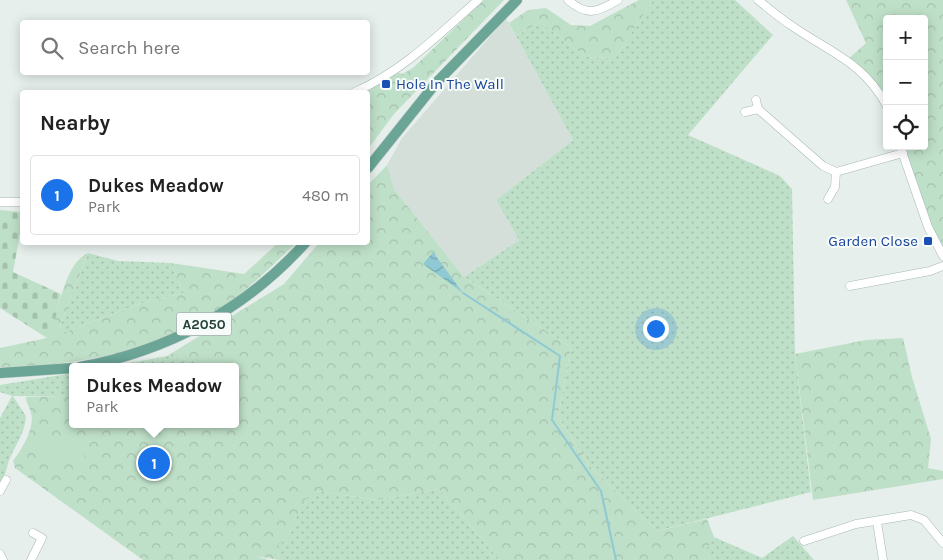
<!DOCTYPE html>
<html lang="en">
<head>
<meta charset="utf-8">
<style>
  body { margin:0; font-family:Karla,sans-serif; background:#f2f2f2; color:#222 }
  .controls { position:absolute; right:15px; top:15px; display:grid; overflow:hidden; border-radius:5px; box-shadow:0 2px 12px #0003 }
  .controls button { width:45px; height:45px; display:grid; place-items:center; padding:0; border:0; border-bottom:1px solid #e0e0e0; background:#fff; color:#222; font:25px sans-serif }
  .you { position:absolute; left:655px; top:328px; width:18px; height:18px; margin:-12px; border:4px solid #fff; border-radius:50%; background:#1a73e8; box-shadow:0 0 0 8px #1a73e833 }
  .badge { display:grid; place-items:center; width:32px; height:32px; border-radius:50%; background:#1a73e8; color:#fff; font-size:16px; font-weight:700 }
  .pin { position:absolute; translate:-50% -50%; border:2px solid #fff; box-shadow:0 1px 5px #0006 }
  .popup { position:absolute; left:69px; top:363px; width:170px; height:65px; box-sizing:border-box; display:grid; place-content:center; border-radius:5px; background:#fff; filter:drop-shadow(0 1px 4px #0005); font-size:16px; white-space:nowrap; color:#767676 }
  .popup b { font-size:19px; color:#222 }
  .popup::after { content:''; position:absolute; left:50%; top:100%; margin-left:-10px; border:10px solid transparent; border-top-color:#fff }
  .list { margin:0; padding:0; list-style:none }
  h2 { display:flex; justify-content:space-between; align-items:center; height:65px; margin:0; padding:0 20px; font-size:21px }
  h2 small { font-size:16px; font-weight:400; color:#767676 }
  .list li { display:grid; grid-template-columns:32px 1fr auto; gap:15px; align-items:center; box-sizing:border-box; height:80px; margin:0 10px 10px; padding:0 10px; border:1px solid #e0e0e0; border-radius:5px }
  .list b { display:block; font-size:19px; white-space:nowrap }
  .list p { margin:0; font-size:16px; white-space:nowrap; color:#767676 }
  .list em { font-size:16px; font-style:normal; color:#767676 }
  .icon { flex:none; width:28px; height:28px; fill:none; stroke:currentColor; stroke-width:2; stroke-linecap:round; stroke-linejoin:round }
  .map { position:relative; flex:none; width:943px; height:560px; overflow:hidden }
  .search { position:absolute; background:#fff; box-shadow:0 2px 12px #0003; left:20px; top:20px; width:350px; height:55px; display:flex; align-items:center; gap:12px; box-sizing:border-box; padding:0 18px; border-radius:5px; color:#767676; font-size:19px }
  .panel { position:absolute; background:#fff; box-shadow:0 2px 12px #0003; left:20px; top:90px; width:350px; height:155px; border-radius:5px }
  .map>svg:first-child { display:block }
  .built { fill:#d4dfda }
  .grass { fill:url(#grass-dots) }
  .forest { fill:url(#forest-crowns) }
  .cemetery { fill:url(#cemetery-stones) }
  .pitch { fill:#bfe0c8 }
  .water { fill:url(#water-waves) }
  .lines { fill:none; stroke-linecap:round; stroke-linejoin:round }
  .stream { stroke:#8ec9d4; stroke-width:2 }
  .minor-casing { stroke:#a8b8b2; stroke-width:9 }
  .major-casing { stroke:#c2cac8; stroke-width:11 }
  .minor { stroke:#fff; stroke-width:8 }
  .major { stroke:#6aa596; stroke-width:10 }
  .transit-dot { fill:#1a4fb4; stroke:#f7fbf9; stroke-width:2 }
  .labels { text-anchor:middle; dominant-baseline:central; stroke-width:4; stroke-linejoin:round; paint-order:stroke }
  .shield { fill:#f7fbf9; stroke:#637a73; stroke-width:1 }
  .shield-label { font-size:14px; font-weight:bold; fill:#24423a }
  .transit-label { font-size:15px; fill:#164399; stroke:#f7fbf9; text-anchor:start }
</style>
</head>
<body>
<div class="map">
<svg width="943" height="560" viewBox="0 0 943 560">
  <defs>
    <pattern id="grass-dots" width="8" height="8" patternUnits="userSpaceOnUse" patternTransform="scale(1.25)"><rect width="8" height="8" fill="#bfe0c8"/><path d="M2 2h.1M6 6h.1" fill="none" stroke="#a4c1ad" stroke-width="1.8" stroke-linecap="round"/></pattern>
    <pattern id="forest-crowns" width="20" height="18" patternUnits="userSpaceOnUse" patternTransform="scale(1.25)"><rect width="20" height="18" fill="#bfe0c8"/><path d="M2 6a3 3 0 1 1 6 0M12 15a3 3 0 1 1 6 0" fill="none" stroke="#a4c1ad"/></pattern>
    <pattern id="cemetery-stones" width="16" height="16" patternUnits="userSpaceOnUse" patternTransform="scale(1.25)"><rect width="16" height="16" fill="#bfe0c8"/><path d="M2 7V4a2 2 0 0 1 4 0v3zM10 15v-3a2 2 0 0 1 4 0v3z" fill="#a4c1ad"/></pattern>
    <pattern id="water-waves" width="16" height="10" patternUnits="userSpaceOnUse" patternTransform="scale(1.25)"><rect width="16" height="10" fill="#8ec9d4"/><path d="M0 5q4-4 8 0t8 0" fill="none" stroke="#74a5ad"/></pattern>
  </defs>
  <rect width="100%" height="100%" fill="#e6efeb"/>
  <path class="built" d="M506,18L573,140L496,200L519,240L464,277L394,189L387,165L402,138Z"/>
  <g class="grass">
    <path d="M653,0H735L773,35L688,135L780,176L792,189L795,354L811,492L657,531L590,466L558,417L571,347L464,277L519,240L496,200L573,140L516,36L540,22L586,57L615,58Z"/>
    <path d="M88,253L118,261L171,263L184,293L142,303L65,332L60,326Z"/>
    <path d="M167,356L214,365L108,367Z"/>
    <path d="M73,373V397L13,396L26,416C25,433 16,444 9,460C6,469 5,478 0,487V418L12,396L0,392V385Z"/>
    <path d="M439,489L500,560H279L277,545L288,538L303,500L316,491L377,500Z"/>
    <path d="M793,536L814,560H710L705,550L714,537L762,558Z"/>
  </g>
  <g class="forest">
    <path d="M484,0H504L394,114L368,149V92H358L399,73L403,74L414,67Z"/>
    <path d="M639,0H653L615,58L586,57L540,22L516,36L509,23L528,10L546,8L571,25L590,26Z"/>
    <path d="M846,0H943V256L900,146H924V19H887V106L847,60L866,43Z"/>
    <path d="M387,165L394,189L464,277L571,347L558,417L590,466L657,531L707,519L714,537L706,550L710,560H500L439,489L377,500L316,491L303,501L288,538L278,545L279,560L256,556L269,560H143L15,468L13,461C22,449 35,428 31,413C30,407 26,404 26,397H73V424H235V367H210L213,365L167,356L284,284L319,243L368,242V185Z"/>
    <path d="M278,243H296C276,262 256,282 234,299C169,350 80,366 0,367V348L47,338C60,315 62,265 88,253L60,326L65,332L142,303L184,293L171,263L244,274Z"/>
    <path d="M903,338L912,377L931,439L928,468L943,471V479L813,500L795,354L866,340Z"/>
  </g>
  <path class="cemetery" d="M0,210L22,212V223L13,272L61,294L53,328L47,338L0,308Z"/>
  <path class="pitch" d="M83,435L85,461L39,464L38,439Z"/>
  <path class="water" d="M433,252L463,293L423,264Z"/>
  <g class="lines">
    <path class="stream" d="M463,293L560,356L552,420L601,491L616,560"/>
    <defs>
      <g id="minor">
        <path d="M568,0C587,17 598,12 618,0"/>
        <path d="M758,0C769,9 780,18 792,26C831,53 863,62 887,106"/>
        <path d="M355,92C404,70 437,36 478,0"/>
        <path d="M758,109L823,166L836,172L903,153"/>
        <path d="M745,112L758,109L756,100"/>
        <path d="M900,146L928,227L943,256"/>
        <path d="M828,199L835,187L836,172"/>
        <path d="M0,202H22"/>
        <path d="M850,286L930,271L943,266"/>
        <path d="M0,491L6,480"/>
        <path d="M877,522L883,560"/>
        <path d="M804,541L856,524L911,515L924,520L943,543"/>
        <path d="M0,554L3,560"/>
        <path d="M31,560L42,538L33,533"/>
      </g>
      <g id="major">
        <path d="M368,168L436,83L517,0"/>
        <path d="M80,367C168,351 246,309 306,242"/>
        <path d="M0,373L73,368"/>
      </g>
    </defs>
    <use href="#minor" class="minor-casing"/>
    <use href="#major" class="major-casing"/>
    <use href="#minor" class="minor"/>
    <use href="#major" class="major"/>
  </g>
  <g class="transit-dot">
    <rect x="381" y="79" width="10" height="10" rx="2.5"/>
    <rect x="923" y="236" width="10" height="10" rx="2.5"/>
  </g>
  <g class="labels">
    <rect class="shield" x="176.5" y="312.5" width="55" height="23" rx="4"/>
    <g class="shield-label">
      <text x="204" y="324">A2050</text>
    </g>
    <g class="transit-label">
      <text x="396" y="84">Hole In The Wall</text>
      <text x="918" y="241" text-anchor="end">Garden Close</text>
    </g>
  </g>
</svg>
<div class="controls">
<button>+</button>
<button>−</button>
<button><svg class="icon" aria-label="locate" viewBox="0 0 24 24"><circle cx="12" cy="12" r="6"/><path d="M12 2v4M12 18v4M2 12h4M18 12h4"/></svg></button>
</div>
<div class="you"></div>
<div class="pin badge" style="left:154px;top:463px">1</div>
<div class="popup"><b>Dukes Meadow</b>Park</div>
<div class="search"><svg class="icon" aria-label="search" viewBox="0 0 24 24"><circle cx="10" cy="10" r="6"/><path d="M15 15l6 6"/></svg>Search here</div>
<section class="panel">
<h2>Nearby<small></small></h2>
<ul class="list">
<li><span class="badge">1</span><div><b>Dukes Meadow</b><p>Park</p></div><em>480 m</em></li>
</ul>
</section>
</div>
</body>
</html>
